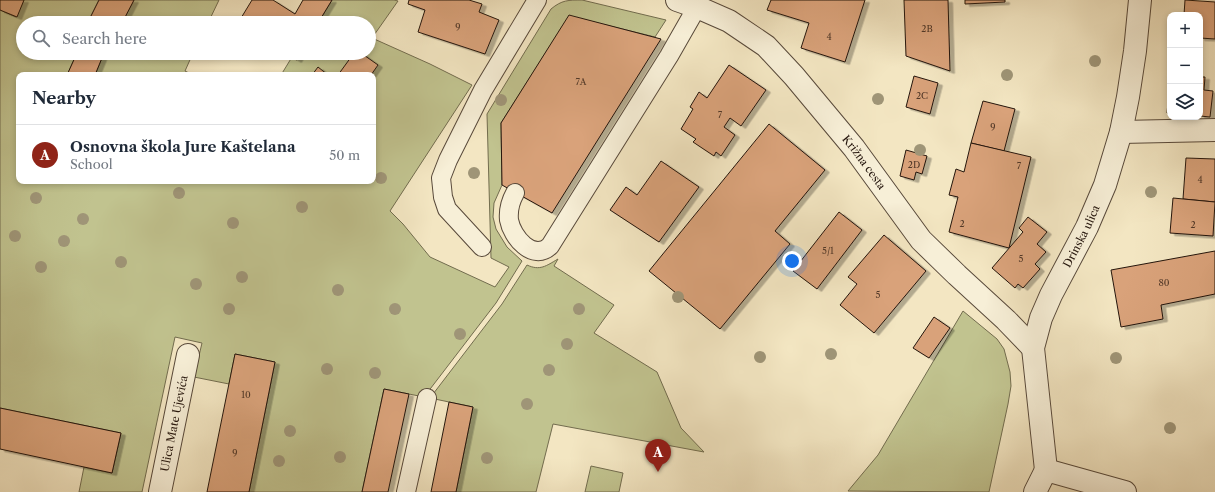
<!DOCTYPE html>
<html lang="en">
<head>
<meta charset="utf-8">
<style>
  body { margin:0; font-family:"Libre Caslon Text",serif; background:#f2f2f3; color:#1f2937 }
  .controls { position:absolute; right:12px; top:12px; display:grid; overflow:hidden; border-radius:8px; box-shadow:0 2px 6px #0003 }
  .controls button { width:36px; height:36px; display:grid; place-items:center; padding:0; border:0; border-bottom:1px solid #e0e1e3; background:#fff; color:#1f2937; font:20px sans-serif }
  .you { position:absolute; left:792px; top:261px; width:14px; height:14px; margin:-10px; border:3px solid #fff; border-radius:50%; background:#1a73e8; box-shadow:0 0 0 6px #1a73e833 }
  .badge { display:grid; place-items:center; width:26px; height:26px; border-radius:50%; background:#8f2418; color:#fff; font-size:13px; font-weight:700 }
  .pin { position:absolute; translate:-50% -33px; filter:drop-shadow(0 1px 2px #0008) }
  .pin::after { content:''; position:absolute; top:21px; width:14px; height:12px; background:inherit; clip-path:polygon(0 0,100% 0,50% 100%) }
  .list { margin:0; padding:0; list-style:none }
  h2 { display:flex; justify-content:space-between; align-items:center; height:52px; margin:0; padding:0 16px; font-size:17px }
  h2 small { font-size:13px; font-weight:400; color:#747a83 }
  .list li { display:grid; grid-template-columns:26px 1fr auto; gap:12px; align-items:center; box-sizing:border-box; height:60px; padding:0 16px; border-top:1px solid #e0e1e3 }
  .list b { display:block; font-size:15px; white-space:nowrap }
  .list p { margin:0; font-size:13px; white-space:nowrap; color:#747a83 }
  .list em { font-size:13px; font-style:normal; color:#747a83 }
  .icon { flex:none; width:22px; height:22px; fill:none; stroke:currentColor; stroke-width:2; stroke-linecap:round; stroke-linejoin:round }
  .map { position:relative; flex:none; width:1215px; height:492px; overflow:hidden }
  .search { position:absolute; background:#fff; box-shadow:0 2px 6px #0003; left:16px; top:16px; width:360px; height:44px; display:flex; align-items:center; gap:10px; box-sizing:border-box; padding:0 14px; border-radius:22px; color:#747a83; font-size:15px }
  .panel { position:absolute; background:#fff; box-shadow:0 2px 6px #0003; left:16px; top:72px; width:360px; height:112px; border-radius:8px }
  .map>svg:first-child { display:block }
  .green { fill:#c1c38f; stroke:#726c4e }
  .building { fill:#d9a27a; stroke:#24150d; filter:url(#shadow) }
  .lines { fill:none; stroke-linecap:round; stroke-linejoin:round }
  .service-casing { stroke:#58493a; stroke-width:20 }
  .minor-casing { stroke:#58493a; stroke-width:24 }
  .tertiary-casing { stroke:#58493a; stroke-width:24 }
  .service { stroke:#f7efd7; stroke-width:18 }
  .minor { stroke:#f7efd7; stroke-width:22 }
  .tertiary { stroke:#f7efd7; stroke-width:22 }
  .tree { fill:#9f9577 }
  .labels { text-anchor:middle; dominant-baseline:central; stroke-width:4; stroke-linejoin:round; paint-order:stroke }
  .number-label { font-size:9px; fill:#513828 }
  .street-label { font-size:11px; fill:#24150d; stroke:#f7efd7 }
</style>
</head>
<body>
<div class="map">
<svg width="1215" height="492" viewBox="0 0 1215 492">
  <defs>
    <filter id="shadow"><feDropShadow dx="4.5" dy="2.5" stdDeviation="0" flood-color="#0004"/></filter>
  </defs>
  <rect width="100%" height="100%" fill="#f3e6c2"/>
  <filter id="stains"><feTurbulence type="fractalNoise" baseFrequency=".005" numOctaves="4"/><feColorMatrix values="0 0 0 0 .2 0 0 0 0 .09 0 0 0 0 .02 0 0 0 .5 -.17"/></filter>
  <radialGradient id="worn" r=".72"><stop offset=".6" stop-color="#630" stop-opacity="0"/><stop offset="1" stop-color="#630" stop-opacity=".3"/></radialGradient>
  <g class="green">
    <path d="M24,0H99L90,18L99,23H23V53H77L67,75H19V181H373V75H281L292,57L301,53H369V23H318L332,0H394L398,1L372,38L430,64L472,85L390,211L403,224L430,257L495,287L509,267L491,258L487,114L551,9C562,0 568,0 582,0L666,20L655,37L569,16L501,123L502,185L494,203L493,217L496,229L507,247L522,261L496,303L424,397L384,389L362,492H249L275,362L235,354L229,384L194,377L202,343L175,337L142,492H79L84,467L112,473L121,433L0,408V10L16,17Z"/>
    <path d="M134,0H219L208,23H122Z"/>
    <path d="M104,53H193L185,71L193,75H95Z"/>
    <path d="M558,259L554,266L614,305L594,333L657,372L681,428L704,452L553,424L536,492H456L473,407L430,398L502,304L527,265C540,271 546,266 558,259Z"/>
    <path d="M963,311L997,339L1004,349L1010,372L1011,386L1008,404L989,492L848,491L878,455Z"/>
    <path d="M591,466L623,473L619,492H585Z"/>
  </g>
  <g class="building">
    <path d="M0,0H24L17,17L0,10Z"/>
    <path d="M99,0H134L122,23H99L90,18Z"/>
    <path d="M252,0H273L295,14L303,0H332L318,23H238Z"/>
    <path d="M409,0H469L482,4L479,12L499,20L485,54L418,32L425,10L408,4Z"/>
    <path d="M771,0H865L845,62L801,48L809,23L767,10Z"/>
    <path d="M904,0H948L950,71L906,56Z"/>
    <path d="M965,0H1005V2L965,4Z"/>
    <path d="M1185,0L1215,2V39L1200,38V15H1184Z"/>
    <path d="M569,15L661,39L552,213L502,185L501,123Z"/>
    <path d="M77,53H104L95,75H67Z"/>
    <path d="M285,53H301L297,60Z"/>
    <path d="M354,53H361L378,65L371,75H338Z"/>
    <path d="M729,65L766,90L741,126L730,118L724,127L735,135L721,156L716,152L714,156L693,142L696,139L681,129L693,109L690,107L699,92L707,98Z"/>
    <path d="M318,67L328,75H312Z"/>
    <path d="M914,76L938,83L930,114L906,107Z"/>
    <path d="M1200,77H1205L1204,90L1213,91L1210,117L1200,116Z"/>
    <path d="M1170,81V113H1167Z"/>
    <path d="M983,101L1015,109L1004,151L971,143Z"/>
    <path d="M769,124L825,170L775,231L790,244L720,329L649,271Z"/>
    <path d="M971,143L1031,157L1009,248L949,232L958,197L949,195L956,169L964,172Z"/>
    <path d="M906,150L927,156L922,174L916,172L914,180L900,176Z"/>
    <path d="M1186,158L1215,159V202L1183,199Z"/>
    <path d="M661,161L699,187L659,242L610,210L626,187L637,195Z"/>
    <path d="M1173,198L1215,202L1213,236L1170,233Z"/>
    <path d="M839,212L862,230L817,289L793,271Z"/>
    <path d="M1028,217L1047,232L1037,244L1046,252L1035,264L1040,269L1023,288L1018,284L1015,288L992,268L1023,232L1019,228Z"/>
    <path d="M884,235L926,271L874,333L840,305L857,284L848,277Z"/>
    <path d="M1215,251V294L1161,305L1163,319L1121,327L1111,270Z"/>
    <path d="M934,317L950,328L929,358L913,348Z"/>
    <path d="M235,354L275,362L249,492H207Z"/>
    <path d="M384,389L409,394L388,492H362Z"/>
    <path d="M449,402L473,407L456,492H431Z"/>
    <path d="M0,408L121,433L112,473L0,449Z"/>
  </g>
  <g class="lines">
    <defs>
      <g id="service">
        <path d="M515,193C510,202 508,210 509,220C512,237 533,262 550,246L669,56L697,7"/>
        <path d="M482,247L447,209L443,197L441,178L448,160L483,90L537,0"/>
        <path d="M406,492L427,398"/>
      </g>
      <g id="minor">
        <path id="s1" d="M677,0L697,7L729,21L766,46L794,76L854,148L921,240L957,275L1006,320L1033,348"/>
        <path d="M1121,132L1215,130"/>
        <path id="s2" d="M160,492L188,355"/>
      </g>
      <g id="tertiary">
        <path id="s3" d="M1046,470L1033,348L1041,318L1051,295L1087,227L1105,185L1121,132L1128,97L1135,51L1140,0"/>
        <path d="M1046,470L1125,492"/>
        <path d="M1035,492L1046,470"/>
      </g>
    </defs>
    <use href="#service" class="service-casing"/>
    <use href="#minor" class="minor-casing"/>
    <use href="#tertiary" class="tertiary-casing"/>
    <use href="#service" class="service"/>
    <use href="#minor" class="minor"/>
    <use href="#tertiary" class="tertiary"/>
  </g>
  <g class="tree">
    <circle cx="1095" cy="61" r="6"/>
    <circle cx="1007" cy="75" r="6"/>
    <circle cx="878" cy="99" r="6"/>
    <circle cx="501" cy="100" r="6"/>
    <circle cx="920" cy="150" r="6"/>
    <circle cx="474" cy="173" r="6"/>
    <circle cx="381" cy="178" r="6"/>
    <circle cx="1151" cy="192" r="6"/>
    <circle cx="179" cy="193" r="6"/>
    <circle cx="36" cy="198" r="6"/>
    <circle cx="302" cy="207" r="6"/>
    <circle cx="83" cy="219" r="6"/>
    <circle cx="233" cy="223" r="6"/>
    <circle cx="15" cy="236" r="6"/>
    <circle cx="64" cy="241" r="6"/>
    <circle cx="121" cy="262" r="6"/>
    <circle cx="41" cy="267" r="6"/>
    <circle cx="242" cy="277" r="6"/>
    <circle cx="196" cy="284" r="6"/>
    <circle cx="338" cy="290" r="6"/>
    <circle cx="678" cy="297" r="6"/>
    <circle cx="229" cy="309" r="6"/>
    <circle cx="395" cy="309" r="6"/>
    <circle cx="579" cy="309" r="6"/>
    <circle cx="460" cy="334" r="6"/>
    <circle cx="567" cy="344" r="6"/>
    <circle cx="831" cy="354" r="6"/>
    <circle cx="760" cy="357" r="6"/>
    <circle cx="1116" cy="358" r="6"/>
    <circle cx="327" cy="369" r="6"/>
    <circle cx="549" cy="370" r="6"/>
    <circle cx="375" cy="373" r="6"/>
    <circle cx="527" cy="404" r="6"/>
    <circle cx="1170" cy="428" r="6"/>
    <circle cx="290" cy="431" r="6"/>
    <circle cx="340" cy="457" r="6"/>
    <circle cx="487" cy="458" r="6"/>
    <circle cx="279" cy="461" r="6"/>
  </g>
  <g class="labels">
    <g class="number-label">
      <text x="458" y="26">9</text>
      <text x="927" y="28">2B</text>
      <text x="829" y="36">4</text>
      <text x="581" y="81">7A</text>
      <text x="922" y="95">2C</text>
      <text x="720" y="114">7</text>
      <text x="993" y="126">9</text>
      <text x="914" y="164">2D</text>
      <text x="1019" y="165">7</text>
      <text x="1200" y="179">4</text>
      <text x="962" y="223">2</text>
      <text x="1193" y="224">2</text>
      <text x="828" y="250">5/1</text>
      <text x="1021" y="258">5</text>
      <text x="1164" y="282">80</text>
      <text x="878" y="294">5</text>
      <text x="246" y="394">10</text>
      <text x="235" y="452">9</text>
    </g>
    <g class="street-label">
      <text stroke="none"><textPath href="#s1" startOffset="253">Križna cesta</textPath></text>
      <text stroke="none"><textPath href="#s3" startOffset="245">Drinska ulica</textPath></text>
      <text stroke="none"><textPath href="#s2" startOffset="70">Ulica Mate Ujevića</textPath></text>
    </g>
  </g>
  <rect width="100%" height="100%" filter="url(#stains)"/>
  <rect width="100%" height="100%" fill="url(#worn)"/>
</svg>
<div class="controls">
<button>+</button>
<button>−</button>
<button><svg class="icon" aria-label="layers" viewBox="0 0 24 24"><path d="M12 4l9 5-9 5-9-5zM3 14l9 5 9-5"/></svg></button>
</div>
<div class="you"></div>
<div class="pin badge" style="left:658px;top:472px">A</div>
<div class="search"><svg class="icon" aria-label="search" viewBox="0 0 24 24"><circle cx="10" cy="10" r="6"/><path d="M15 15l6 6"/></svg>Search here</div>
<section class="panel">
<h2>Nearby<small></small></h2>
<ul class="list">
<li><span class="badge">A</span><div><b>Osnovna škola Jure Kaštelana</b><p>School</p></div><em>50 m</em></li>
</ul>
</section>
</div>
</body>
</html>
